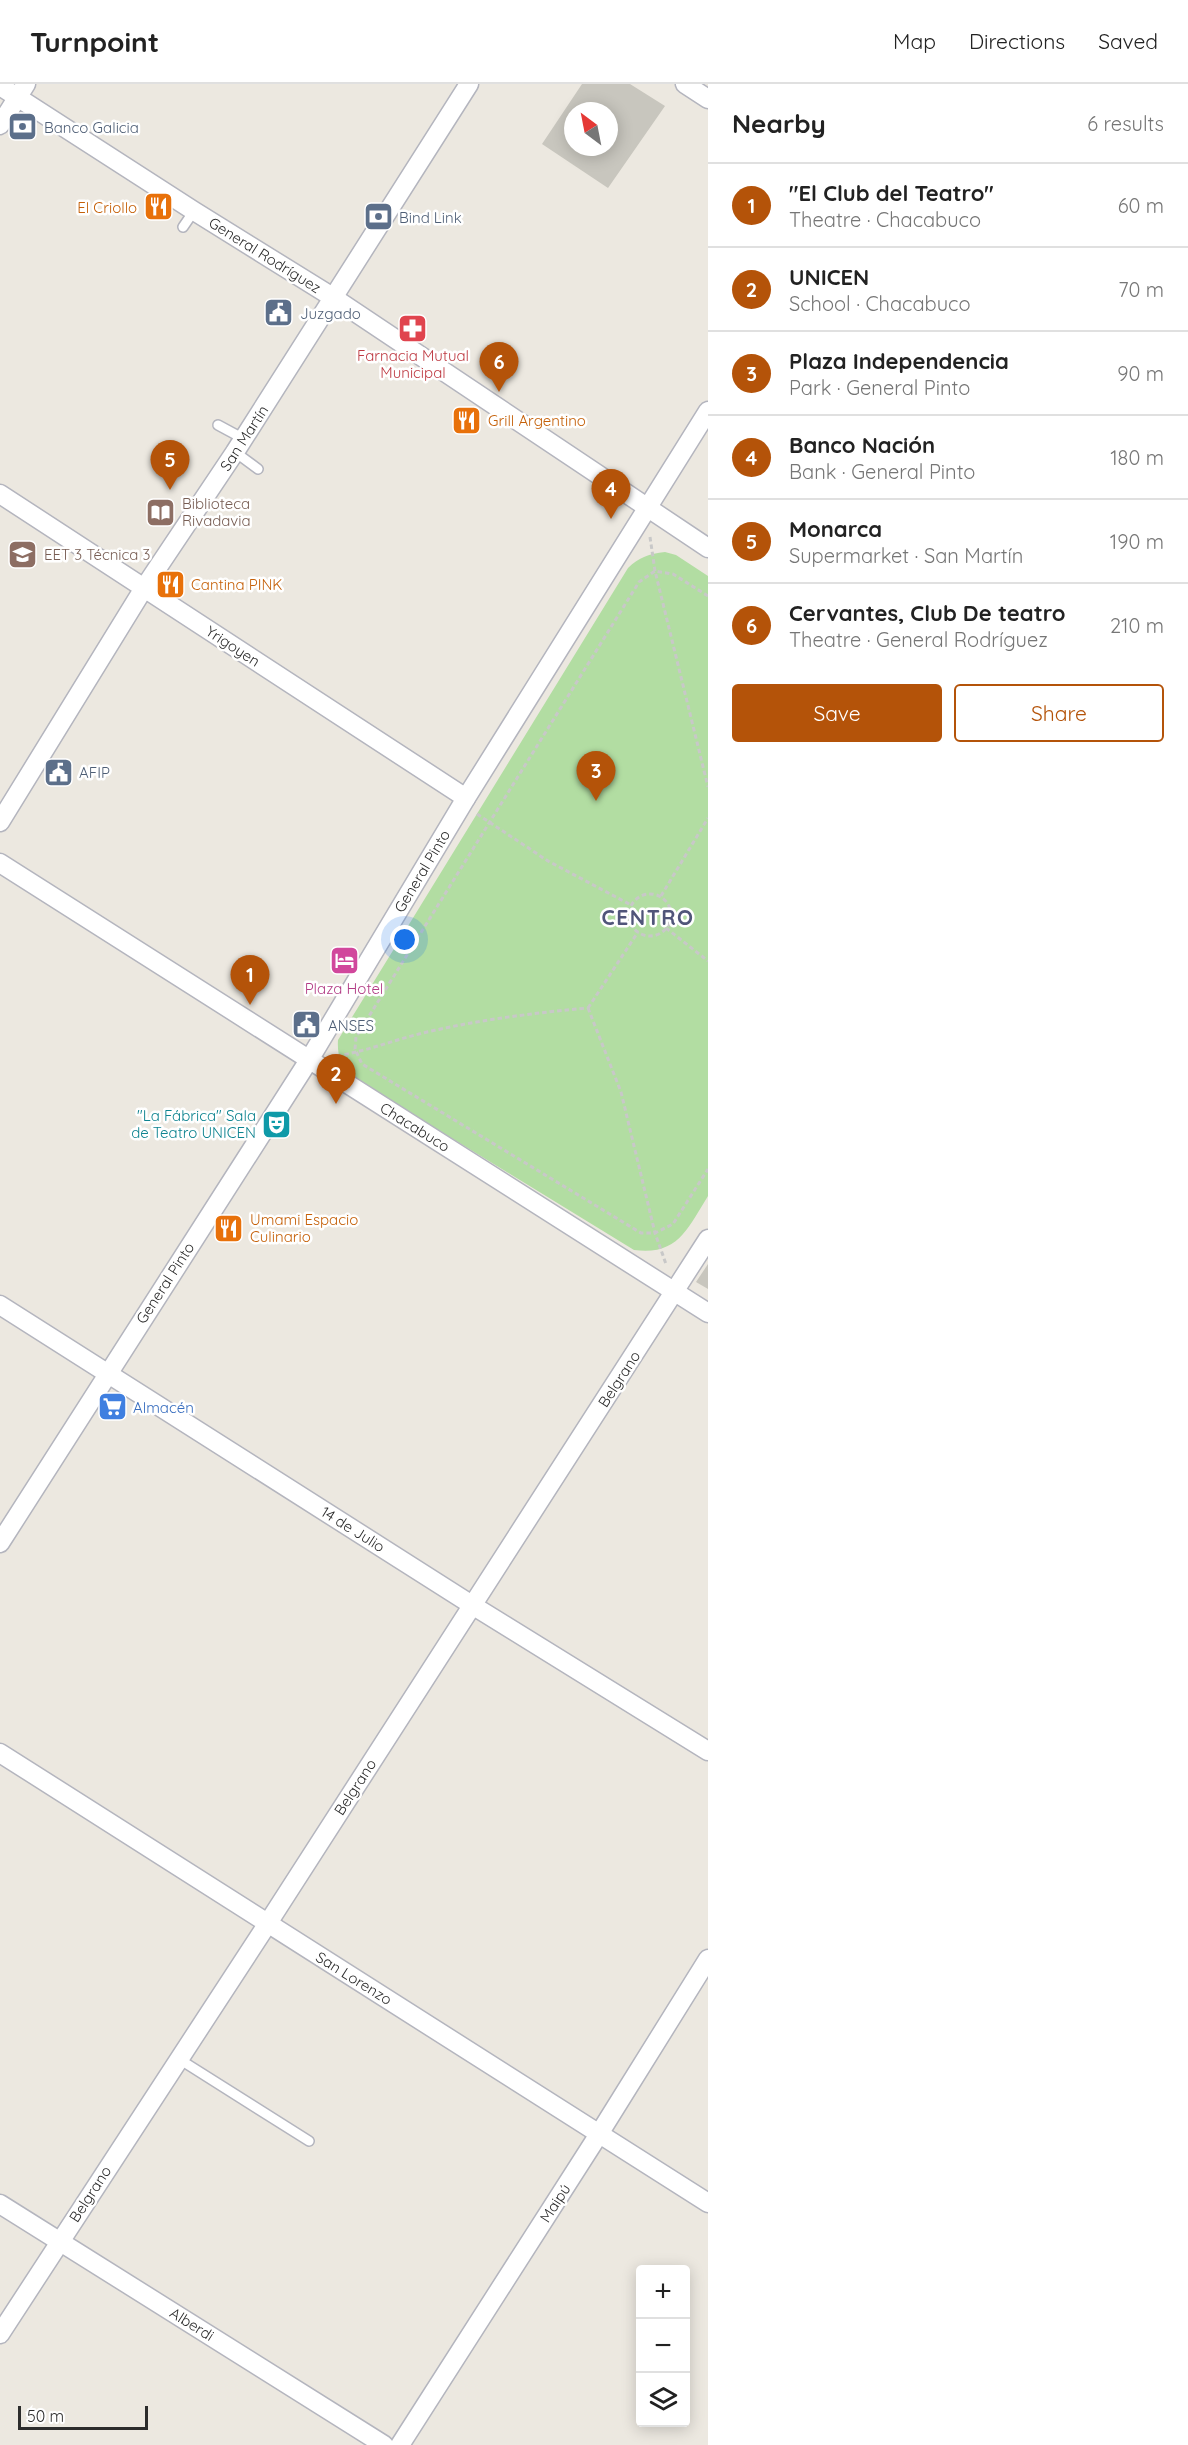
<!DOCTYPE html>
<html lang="en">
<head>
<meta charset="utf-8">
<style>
  body { margin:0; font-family:Quicksand,sans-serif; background:#f2f2f2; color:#222 }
  .controls { position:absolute; right:18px; bottom:18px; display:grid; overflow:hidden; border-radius:6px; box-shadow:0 3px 15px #0003 }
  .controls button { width:54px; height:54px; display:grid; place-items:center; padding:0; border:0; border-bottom:2px solid #e0e0e0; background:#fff; color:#222; font:30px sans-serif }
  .compass { position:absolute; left:564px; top:18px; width:54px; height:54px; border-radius:50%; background:#fff; box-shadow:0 3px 15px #0003; rotate:328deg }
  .scale { position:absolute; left:18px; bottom:15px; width:130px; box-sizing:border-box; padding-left:6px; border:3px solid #2c2c2c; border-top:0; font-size:16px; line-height:21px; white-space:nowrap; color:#2c2c2c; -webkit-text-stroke:4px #fff; paint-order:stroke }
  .you { position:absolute; left:405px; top:856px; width:21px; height:21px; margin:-15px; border:4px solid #fff; border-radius:50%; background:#1a73e8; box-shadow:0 0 0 9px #1a73e833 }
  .badge { display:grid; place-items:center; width:39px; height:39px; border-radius:50%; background:#b45309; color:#fff; font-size:20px; font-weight:700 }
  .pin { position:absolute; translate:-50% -50px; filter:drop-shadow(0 2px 3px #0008) }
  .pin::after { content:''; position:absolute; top:32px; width:21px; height:18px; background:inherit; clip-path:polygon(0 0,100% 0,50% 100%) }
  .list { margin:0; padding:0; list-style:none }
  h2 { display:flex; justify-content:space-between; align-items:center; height:78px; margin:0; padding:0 24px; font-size:26px }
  h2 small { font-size:20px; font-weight:400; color:#767676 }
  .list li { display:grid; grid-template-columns:39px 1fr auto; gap:18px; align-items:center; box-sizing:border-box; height:84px; padding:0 24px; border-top:2px solid #e0e0e0 }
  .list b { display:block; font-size:22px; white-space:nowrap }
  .list p { margin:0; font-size:20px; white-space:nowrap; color:#767676 }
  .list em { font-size:20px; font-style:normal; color:#767676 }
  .actions { display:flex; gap:12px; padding:18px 24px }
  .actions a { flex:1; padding:14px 0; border:2px solid #b45309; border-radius:6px; text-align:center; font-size:21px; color:#b45309 }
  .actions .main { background:#b45309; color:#fff }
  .icon { flex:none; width:33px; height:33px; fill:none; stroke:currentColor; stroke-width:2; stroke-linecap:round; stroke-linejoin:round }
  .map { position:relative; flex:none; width:708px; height:2361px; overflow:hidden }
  header { display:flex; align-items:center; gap:36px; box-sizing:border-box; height:84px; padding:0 30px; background:#fff; border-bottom:2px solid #e0e0e0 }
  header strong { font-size:28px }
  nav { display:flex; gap:33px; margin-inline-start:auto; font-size:21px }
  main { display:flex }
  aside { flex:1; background:#fff }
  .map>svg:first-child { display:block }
  .green { fill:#b2dda2 }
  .building { fill:#c8c6be; fill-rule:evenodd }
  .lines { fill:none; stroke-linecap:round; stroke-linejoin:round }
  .service-casing { stroke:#b4b5be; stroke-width:12 }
  .minor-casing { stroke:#b4b5be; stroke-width:21 }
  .path { stroke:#c8c8c8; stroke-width:3; stroke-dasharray:4.5 3; stroke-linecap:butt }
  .service { stroke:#fff; stroke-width:9 }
  .minor { stroke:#fff; stroke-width:18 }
  .labels { text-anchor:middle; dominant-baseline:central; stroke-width:5; stroke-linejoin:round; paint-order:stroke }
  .service-label { font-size:15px; fill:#4e5e75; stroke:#fff; text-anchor:start }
  .food-label { font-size:15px; fill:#c56008; stroke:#fff; text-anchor:start }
  .street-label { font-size:15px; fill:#2c2c2c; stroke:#fff }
  .health-label { font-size:15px; fill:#be3a42; stroke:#fff }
  .education-label { font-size:15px; fill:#785e54; stroke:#fff; text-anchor:start }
  .hotel-label { font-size:15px; fill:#b23c85; stroke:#fff }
  .culture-label { font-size:15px; fill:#0d838f; stroke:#fff; text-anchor:end }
  .shop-label { font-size:15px; fill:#366cbe; stroke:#fff; text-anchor:start }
  .district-label { font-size:21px; font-weight:bold; letter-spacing:1.5px; fill:#505579; stroke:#fff }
</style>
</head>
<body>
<header>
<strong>Turnpoint</strong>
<nav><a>Map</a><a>Directions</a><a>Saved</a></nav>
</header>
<main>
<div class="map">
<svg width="708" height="2361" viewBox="0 0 708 2361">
  <rect width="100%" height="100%" fill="#ece8e0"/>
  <path class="green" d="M665,468L676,471L708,492V1112C688,1144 678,1172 634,1166L352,993C341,982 337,972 338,956L628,484C639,473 649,470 665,468Z"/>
  <g class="building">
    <path d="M582,0H630L665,22L608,104L542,60ZM573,27H609V63H573Z"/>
    <path d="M708,1180V1205L696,1198Z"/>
  </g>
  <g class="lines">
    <defs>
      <g id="service">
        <path d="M183,143L194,127"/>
        <path d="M218,341L244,355"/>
        <path d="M235,368L258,385"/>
        <path d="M179,1975L309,2057"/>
      </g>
      <g id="minor">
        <path d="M685,0L708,15"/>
        <path d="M0,2L194,127L334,214L708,464"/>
        <path d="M0,41L26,0"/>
        <path d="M0,410L466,714"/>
        <path d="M0,738L144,504L235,368L469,0"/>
        <path d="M0,779L708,1229"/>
        <path d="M0,1221L472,1521L708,1667"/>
        <path d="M0,1459L309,976L466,714L708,327"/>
        <path d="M0,1669L708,2119"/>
        <path d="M0,2120L384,2361"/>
        <path d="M0,2250L268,1839L708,1155"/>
        <path d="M400,2361L599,2050L708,1875"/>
      </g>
    </defs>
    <use href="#service" class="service-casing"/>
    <use href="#minor" class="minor-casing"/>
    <g class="path">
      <path d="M650,453L655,487L708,703"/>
      <path d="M708,512L673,490L655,487L639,498L356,953L355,965L362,980L641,1149H655L673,1140L708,1085"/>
      <path d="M477,730L548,777L631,821"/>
      <circle cx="650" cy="831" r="21"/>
      <path d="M661,812L708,734"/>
      <path d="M666,844L708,877"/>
      <path d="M588,924L621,1008L655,1149L666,1180"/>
      <path d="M588,924L638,848"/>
      <path d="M337,972C367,967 394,956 423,949C477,936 533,929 588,924"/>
    </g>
    <use href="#service" class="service"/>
    <use href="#minor" class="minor"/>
  </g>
  <defs>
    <symbol id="bank-square" viewBox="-11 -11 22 22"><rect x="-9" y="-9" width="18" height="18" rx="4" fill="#5c6f8a" stroke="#fff"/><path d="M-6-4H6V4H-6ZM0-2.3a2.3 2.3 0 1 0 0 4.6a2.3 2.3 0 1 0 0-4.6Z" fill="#fff"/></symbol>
    <symbol id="restaurant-square" viewBox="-11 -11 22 22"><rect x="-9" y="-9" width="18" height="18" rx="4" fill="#e8710a" stroke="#fff"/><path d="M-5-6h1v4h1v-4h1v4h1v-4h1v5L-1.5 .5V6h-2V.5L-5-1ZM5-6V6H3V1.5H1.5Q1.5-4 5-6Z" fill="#fff"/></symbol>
    <symbol id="civic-square" viewBox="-11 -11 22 22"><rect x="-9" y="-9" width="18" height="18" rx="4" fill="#5c6f8a" stroke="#fff"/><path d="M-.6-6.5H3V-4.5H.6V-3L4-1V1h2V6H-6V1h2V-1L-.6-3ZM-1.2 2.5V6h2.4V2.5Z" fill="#fff"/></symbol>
    <symbol id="pharmacy-square" viewBox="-11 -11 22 22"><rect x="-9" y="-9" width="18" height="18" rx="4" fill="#e0444e" stroke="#fff"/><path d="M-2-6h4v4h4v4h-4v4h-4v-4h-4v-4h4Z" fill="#fff"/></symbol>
    <symbol id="library-square" viewBox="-11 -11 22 22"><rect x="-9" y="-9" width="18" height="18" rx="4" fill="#8d6e63" stroke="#fff"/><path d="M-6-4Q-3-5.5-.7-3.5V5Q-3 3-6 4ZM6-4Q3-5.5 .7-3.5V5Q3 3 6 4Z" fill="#fff"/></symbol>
    <symbol id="school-square" viewBox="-11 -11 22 22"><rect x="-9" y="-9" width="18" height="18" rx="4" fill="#8d6e63" stroke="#fff"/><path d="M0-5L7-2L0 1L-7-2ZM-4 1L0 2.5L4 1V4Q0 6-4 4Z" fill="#fff"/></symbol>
    <symbol id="hotel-square" viewBox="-11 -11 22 22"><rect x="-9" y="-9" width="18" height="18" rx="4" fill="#d1479c" stroke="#fff"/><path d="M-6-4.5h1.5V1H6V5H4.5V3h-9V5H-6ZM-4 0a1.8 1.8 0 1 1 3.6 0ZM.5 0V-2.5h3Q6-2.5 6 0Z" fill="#fff"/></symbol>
    <symbol id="theatre-square" viewBox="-11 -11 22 22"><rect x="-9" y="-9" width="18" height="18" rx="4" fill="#0f9aa8" stroke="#fff"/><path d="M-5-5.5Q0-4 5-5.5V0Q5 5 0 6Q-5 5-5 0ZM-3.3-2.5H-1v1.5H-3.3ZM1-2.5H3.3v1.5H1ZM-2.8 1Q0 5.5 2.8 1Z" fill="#fff"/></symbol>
    <symbol id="supermarket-square" viewBox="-11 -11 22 22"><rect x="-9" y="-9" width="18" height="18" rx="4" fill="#3f7fe0" stroke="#fff"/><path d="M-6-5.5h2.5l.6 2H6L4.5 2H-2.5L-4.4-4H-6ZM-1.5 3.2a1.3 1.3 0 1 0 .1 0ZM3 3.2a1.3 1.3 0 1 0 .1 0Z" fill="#fff"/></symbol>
  </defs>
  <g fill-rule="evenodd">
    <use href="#bank-square" x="6" y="26" width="33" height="33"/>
    <use href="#restaurant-square" x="142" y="106" width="33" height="33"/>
    <use href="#bank-square" x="362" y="116" width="33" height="33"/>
    <use href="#civic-square" x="262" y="212" width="33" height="33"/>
    <use href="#pharmacy-square" x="396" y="228" width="33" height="33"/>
    <use href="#restaurant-square" x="450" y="320" width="33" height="33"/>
    <use href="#library-square" x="144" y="412" width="33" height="33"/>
    <use href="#school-square" x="6" y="454" width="33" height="33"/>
    <use href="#restaurant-square" x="154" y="484" width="33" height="33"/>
    <use href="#civic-square" x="42" y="672" width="33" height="33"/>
    <use href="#hotel-square" x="328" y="860" width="33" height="33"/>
    <use href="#civic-square" x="290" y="924" width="33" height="33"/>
    <use href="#theatre-square" x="260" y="1024" width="33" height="33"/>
    <use href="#restaurant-square" x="212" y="1128" width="33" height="33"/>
    <use href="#supermarket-square" x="96" y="1306" width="33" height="33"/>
  </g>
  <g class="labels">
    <g class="service-label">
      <text x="44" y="43">Banco Galicia</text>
      <text x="399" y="133">Bind Link</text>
      <text x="300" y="229">Juzgado</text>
      <text x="79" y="688">AFIP</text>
      <text x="328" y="941">ANSES</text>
    </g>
    <g class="food-label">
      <text x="137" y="123" text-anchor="end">El Criollo</text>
      <text x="488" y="336">Grill Argentino</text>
      <text x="191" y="500">Cantina PINK</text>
      <text x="250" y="1135">Umami Espacio<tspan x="250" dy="17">Culinario</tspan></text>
    </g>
    <g class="street-label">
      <text transform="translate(265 171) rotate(32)">General Rodríguez</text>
      <text transform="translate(244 354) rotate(-57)">San Martín</text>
      <text transform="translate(233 562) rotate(33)">Yrigoyen</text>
      <text transform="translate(422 787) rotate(-59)">General Pinto</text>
      <text transform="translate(415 1043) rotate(32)">Chacabuco</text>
      <text transform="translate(165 1199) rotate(-57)">General Pinto</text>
      <text transform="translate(619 1295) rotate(-57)">Belgrano</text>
      <text transform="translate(353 1445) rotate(32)">14 de Julio</text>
      <text transform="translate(355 1703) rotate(-57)">Belgrano</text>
      <text transform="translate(354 1894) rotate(32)">San Lorenzo</text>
      <text transform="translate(90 2110) rotate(-57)">Belgrano</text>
      <text transform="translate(555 2119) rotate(-57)">Maipú</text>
      <text transform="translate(192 2240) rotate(32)">Alberdi</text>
    </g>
    <g class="health-label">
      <text x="413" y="271">Farnacia Mutual<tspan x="413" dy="17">Municipal</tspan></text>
    </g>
    <g class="education-label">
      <text x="182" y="419">Biblioteca<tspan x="182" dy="17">Rivadavia</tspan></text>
      <text x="44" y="470">EET 3 Técnica 3</text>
    </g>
    <g class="hotel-label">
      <text x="344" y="904">Plaza Hotel</text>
    </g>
    <g class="culture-label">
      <text x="256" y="1031">"La Fábrica" Sala<tspan x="256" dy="17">de Teatro UNICEN</tspan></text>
    </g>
    <g class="shop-label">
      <text x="133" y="1323">Almacén</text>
    </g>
    <g class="district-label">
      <text x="648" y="833">CENTRO</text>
    </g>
  </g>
</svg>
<div class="controls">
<button>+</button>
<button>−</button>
<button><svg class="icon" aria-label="layers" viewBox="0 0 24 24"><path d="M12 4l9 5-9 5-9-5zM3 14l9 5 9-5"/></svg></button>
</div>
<svg class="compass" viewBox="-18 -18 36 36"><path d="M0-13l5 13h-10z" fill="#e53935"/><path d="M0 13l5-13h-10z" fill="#767676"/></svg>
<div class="scale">50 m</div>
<div class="you"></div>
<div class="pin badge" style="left:250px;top:921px">1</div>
<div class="pin badge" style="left:336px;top:1020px">2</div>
<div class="pin badge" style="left:596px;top:717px">3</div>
<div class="pin badge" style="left:611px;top:435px">4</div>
<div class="pin badge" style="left:170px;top:406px">5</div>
<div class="pin badge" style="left:499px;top:308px">6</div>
</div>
<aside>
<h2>Nearby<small>6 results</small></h2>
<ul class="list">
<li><span class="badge">1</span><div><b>&quot;El Club del Teatro&quot;</b><p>Theatre · Chacabuco</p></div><em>60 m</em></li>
<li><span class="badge">2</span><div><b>UNICEN</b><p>School · Chacabuco</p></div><em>70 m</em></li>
<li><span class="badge">3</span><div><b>Plaza Independencia</b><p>Park · General Pinto</p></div><em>90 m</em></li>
<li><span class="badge">4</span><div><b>Banco Nación</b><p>Bank · General Pinto</p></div><em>180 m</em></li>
<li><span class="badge">5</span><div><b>Monarca</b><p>Supermarket · San Martín</p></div><em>190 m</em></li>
<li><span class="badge">6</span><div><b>Cervantes, Club De teatro</b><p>Theatre · General Rodríguez</p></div><em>210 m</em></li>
</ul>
<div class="actions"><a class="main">Save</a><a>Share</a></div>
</aside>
</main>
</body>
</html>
